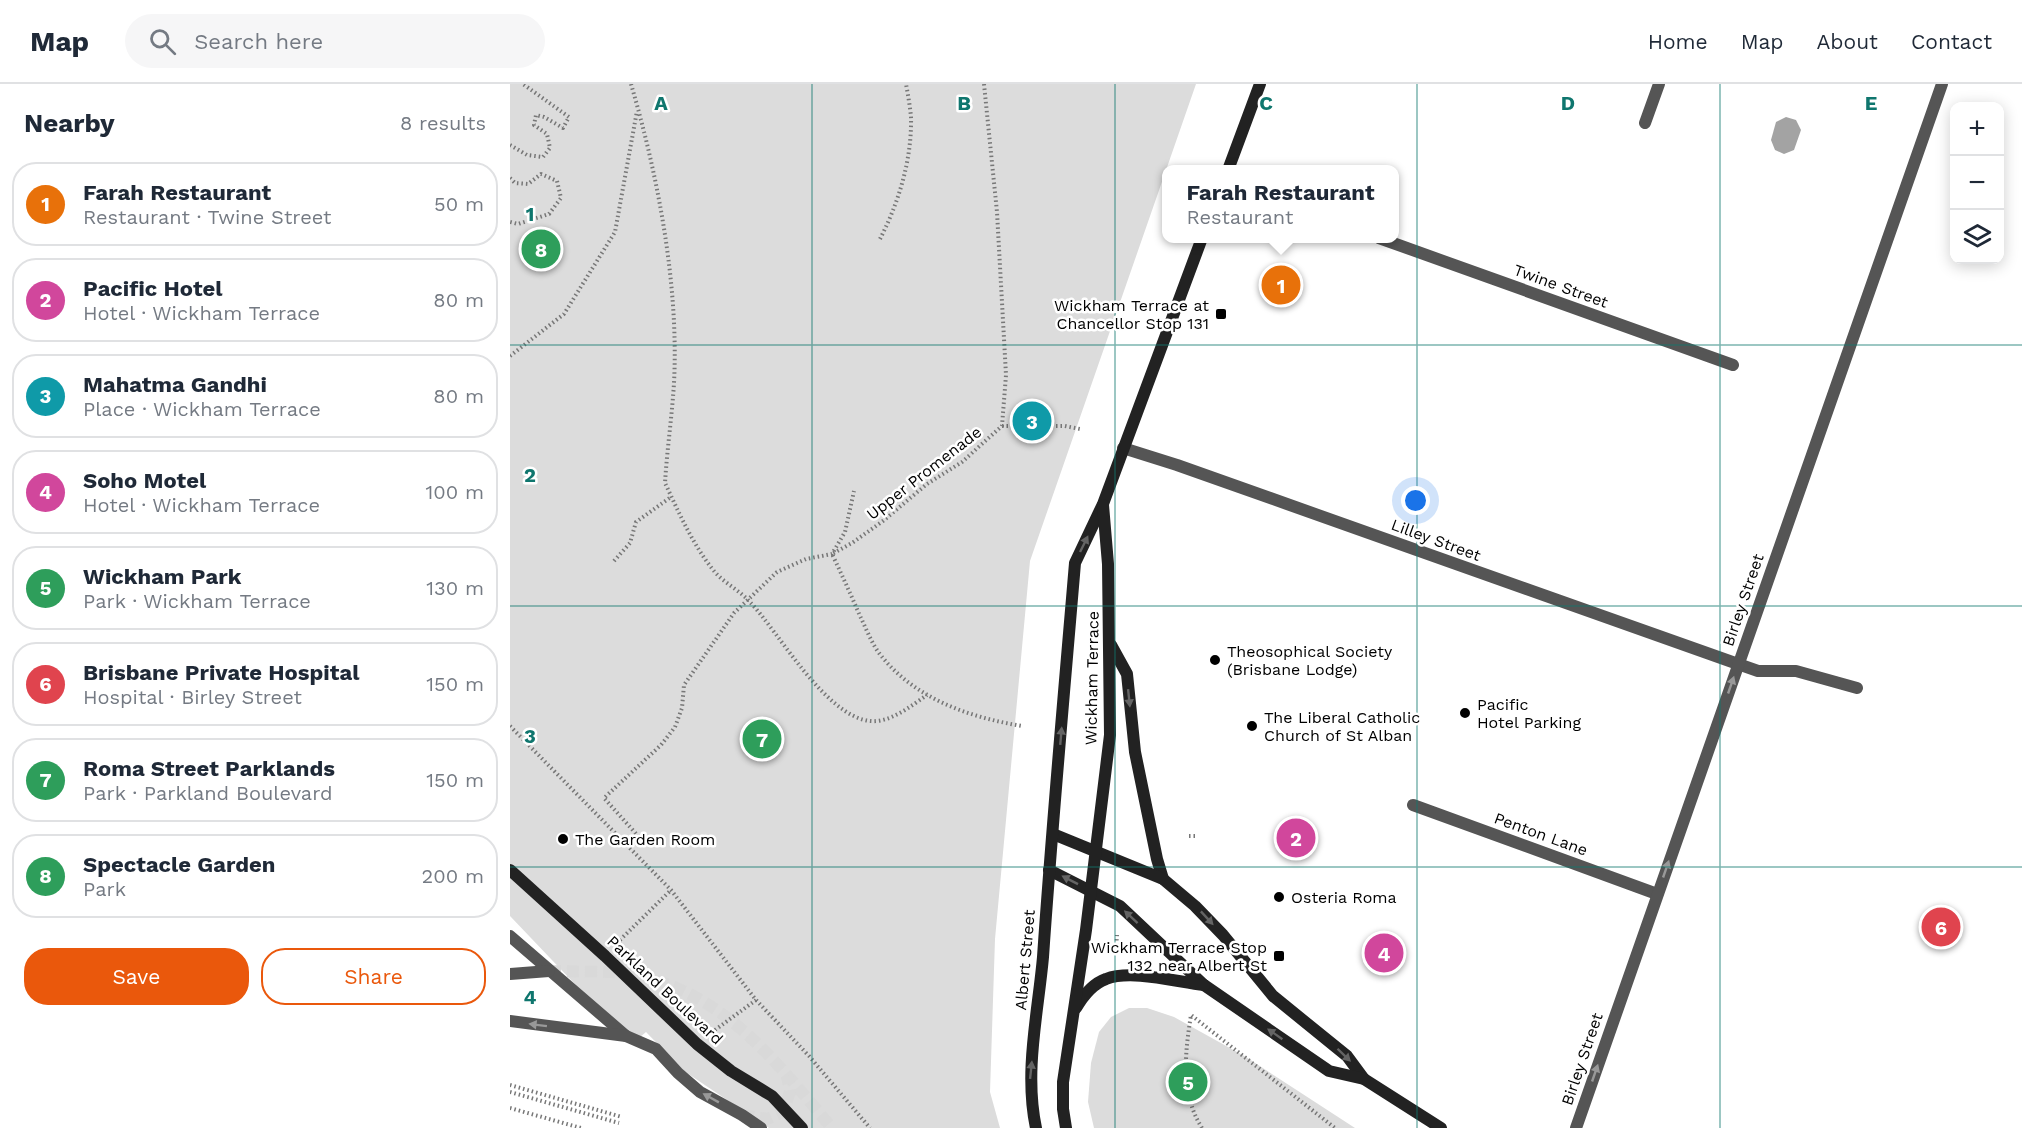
<!DOCTYPE html>
<html lang="en">
<head>
<meta charset="utf-8">
<style>
  body { margin:0; font-family:"Work Sans",sans-serif; background:#f6f6f7; color:#1f2937 }
  .controls { position:absolute; right:18px; top:18px; display:grid; overflow:hidden; border-radius:12px; box-shadow:0 3px 15px #0003 }
  .controls button { width:54px; height:54px; display:grid; place-items:center; padding:0; border:0; border-bottom:2px solid #e0e1e3; background:#fff; color:#1f2937; font:30px sans-serif }
  .you { position:absolute; left:906px; top:417px; width:21px; height:21px; margin:-15px; border:4px solid #fff; border-radius:50%; background:#1a73e8; box-shadow:0 0 0 9px #1a73e833 }
  .badge { display:grid; place-items:center; width:39px; height:39px; border-radius:50%; background:#ea580c; color:#fff; font-size:20px; font-weight:700 }
  .pin { position:absolute; translate:-50% -50%; border:3px solid #fff; box-shadow:0 2px 6px #0006 }
  .popup { position:absolute; left:652px; top:81px; width:237px; height:78px; box-sizing:border-box; display:grid; place-content:center; border-radius:12px; background:#fff; filter:drop-shadow(0 2px 4px #0005); font-size:20px; white-space:nowrap; color:#747a83 }
  .popup b { font-size:22px; color:#1f2937 }
  .popup::after { content:''; position:absolute; left:50%; top:100%; margin-left:-12px; border:12px solid transparent; border-top-color:#fff }
  .list { margin:0; padding:0; list-style:none }
  h2 { display:flex; justify-content:space-between; align-items:center; height:78px; margin:0; padding:0 24px; font-size:26px }
  h2 small { font-size:20px; font-weight:400; color:#747a83 }
  .list li { display:grid; grid-template-columns:39px 1fr auto; gap:18px; align-items:center; box-sizing:border-box; height:84px; margin:0 12px 12px; padding:0 12px; border:2px solid #e0e1e3; border-radius:24px }
  .list b { display:block; font-size:22px; white-space:nowrap }
  .list p { margin:0; font-size:20px; white-space:nowrap; color:#747a83 }
  .list em { font-size:20px; font-style:normal; color:#747a83 }
  .actions { display:flex; gap:12px; padding:18px 24px }
  .actions a { flex:1; padding:14px 0; border:2px solid #ea580c; border-radius:24px; text-align:center; font-size:21px; color:#ea580c }
  .actions .main { background:#ea580c; color:#fff }
  .icon { flex:none; width:33px; height:33px; fill:none; stroke:currentColor; stroke-width:2; stroke-linecap:round; stroke-linejoin:round }
  .map { position:relative; flex:none; width:1512px; height:1044px; overflow:hidden }
  header { display:flex; align-items:center; gap:36px; box-sizing:border-box; height:84px; padding:0 30px; background:#fff; border-bottom:2px solid #e0e1e3 }
  header strong { font-size:28px }
  nav { display:flex; gap:33px; margin-inline-start:auto; font-size:21px }
  .search { width:420px; height:54px; background:#f6f6f7; display:flex; align-items:center; gap:15px; box-sizing:border-box; padding:0 21px; border-radius:33px; color:#747a83; font-size:22px }
  main { display:flex }
  aside { flex:1; background:#fff }
  .map>svg:first-child { display:block }
  .green { fill:#dcdcdc }
  .water { fill:#a3a3a3 }
  .lines { fill:none; stroke-linecap:round; stroke-linejoin:round }
  .street-tunnel { stroke:#d9d9d9; stroke-width:12; stroke-dasharray:12 6; stroke-linecap:butt }
  .path { stroke:#777; stroke-width:4; stroke-dasharray:1.5 3; stroke-linecap:butt }
  .lane { stroke:#555; stroke-width:12 }
  .street { stroke:#555; stroke-width:12 }
  .secondary { stroke:#222; stroke-width:12 }
  .secondary-bridge { stroke:#222; stroke-width:12 }
  .oneway { fill:#646464 }
  .oneway2 { fill:#999 }
  .grid { fill:none; stroke:#0f766e; stroke-width:1.5; stroke-opacity:0.55 }
  .poi-dot { fill:#000; stroke:#fff; stroke-width:2 }
  .labels { text-anchor:middle; dominant-baseline:central; stroke-width:5; stroke-linejoin:round; paint-order:stroke }
  .street-label { font-size:16px; fill:#000; stroke:#fff }
  .poi-label { font-size:16px; fill:#000; stroke:#fff; text-anchor:start }
  .grid-label { font-size:20px; text-anchor:middle; font-weight:bold; fill:#0f766e; stroke:#fff; stroke-width:5; stroke-linejoin:round; paint-order:stroke }
</style>
</head>
<body>
<header>
<strong>Map</strong>
<div class="search"><svg class="icon" aria-label="search" viewBox="0 0 24 24"><circle cx="10" cy="10" r="6"/><path d="M15 15l6 6"/></svg>Search here</div>
<nav><a>Home</a><a>Map</a><a>About</a><a>Contact</a></nav>
</header>
<main>
<aside>
<h2>Nearby<small>8 results</small></h2>
<ul class="list">
<li><span class="badge" style="background:#e8710a">1</span><div><b>Farah Restaurant</b><p>Restaurant · Twine Street</p></div><em>50 m</em></li>
<li><span class="badge" style="background:#d1479c">2</span><div><b>Pacific Hotel</b><p>Hotel · Wickham Terrace</p></div><em>80 m</em></li>
<li><span class="badge" style="background:#0f9aa8">3</span><div><b>Mahatma Gandhi</b><p>Place · Wickham Terrace</p></div><em>80 m</em></li>
<li><span class="badge" style="background:#d1479c">4</span><div><b>Soho Motel</b><p>Hotel · Wickham Terrace</p></div><em>100 m</em></li>
<li><span class="badge" style="background:#2e9e5b">5</span><div><b>Wickham Park</b><p>Park · Wickham Terrace</p></div><em>130 m</em></li>
<li><span class="badge" style="background:#e0444e">6</span><div><b>Brisbane Private Hospital</b><p>Hospital · Birley Street</p></div><em>150 m</em></li>
<li><span class="badge" style="background:#2e9e5b">7</span><div><b>Roma Street Parklands</b><p>Park · Parkland Boulevard</p></div><em>150 m</em></li>
<li><span class="badge" style="background:#2e9e5b">8</span><div><b>Spectacle Garden</b><p>Park</p></div><em>200 m</em></li>
</ul>
<div class="actions"><a class="main">Save</a><a>Share</a></div>
</aside>
<div class="map">
<svg width="1512" height="1044" viewBox="0 0 1512 1044">
  <rect width="100%" height="100%" fill="#fff"/>
  <g class="green">
    <path d="M0,0H686L520,477L485,855L480,1008L490,1044H259L174,987L136,948L122,960L0,832Z"/>
    <path d="M619,924H637L664,933L736,973L845,1044H584L578,1018L581,979L589,948L601,933Z"/>
  </g>
  <path class="water" d="M1276,33L1286,36L1291,46L1284,66L1274,70L1265,66L1261,56L1266,38Z"/>
  <g class="lines">
    <g class="street-tunnel">
      <path d="M39,887C64,888 102,886 125,891C216,910 265,977 322,1044"/>
      <path d="M232,1031L257,1035L273,1028L280,1008L277,992"/>
    </g>
    <g class="path">
      <path d="M121,0C148,92 169,202 164,299C162,332 157,366 155,399C169,429 183,461 204,487C214,499 229,506 239,517C269,548 315,632 360,637C380,639 401,622 417,611"/>
      <path d="M474,0L487,128L496,291L492,342L452,378L417,400L373,437L342,459L322,470C332,491 341,511 350,532C356,544 361,558 369,569C403,614 458,633 512,642"/>
      <path d="M0,61L17,71L33,73L40,64L37,50L24,41L26,31L34,33L53,44L59,33L13,0"/>
      <path d="M0,94L5,99L18,100L31,90L47,97L51,114L39,130L8,140L0,138"/>
      <path d="M370,155C389,118 402,75 401,33C400,22 398,11 396,0"/>
      <path d="M0,272L54,230L105,148L127,27"/>
      <path d="M492,342H555L570,345"/>
      <path d="M104,477L120,459L126,438L161,413"/>
      <path d="M0,642L161,806L246,916L299,972L360,1044"/>
      <path d="M679,752H686"/>
      <path d="M119,762L129,753L94,714L151,661L165,643L172,624L174,601L224,529L267,488L296,475L322,470L335,448L344,407"/>
      <path d="M110,856L161,806"/>
      <path d="M606,870L607,851"/>
      <path d="M205,946L246,916"/>
      <path d="M0,1001L112,1033"/>
      <path d="M0,1008L109,1039"/>
      <path d="M0,1024L71,1044"/>
      <path d="M692,1044C670,1009 675,969 681,931L825,1044"/>
    </g>
    <g class="lane">
      <path d="M1228,580L1248,587H1286L1347,604"/>
      <path d="M0,852L116,952"/>
    </g>
    <g class="street">
      <path d="M1135,39L1149,0"/>
      <path d="M869,154L1223,281"/>
      <path d="M613,364L667,381L1228,580"/>
      <path d="M903,721L1147,810"/>
      <path d="M0,890L39,887"/>
      <path d="M0,937L116,952L146,965L168,989L190,1008L232,1031L251,1044"/>
      <path d="M1066,1044L1432,0"/>
    </g>
    <g class="secondary">
      <path d="M718,86L750,0"/>
      <path d="M601,561L617,590L625,668L647,775L653,795"/>
      <path d="M543,750L653,795L685,822L713,851L763,912L837,972L854,995"/>
      <path d="M539,786L610,822L694,901L819,987L854,995L931,1044"/>
      <path d="M566,924C573,912 582,900 596,895C621,885 667,898 694,901"/>
      <path d="M526,1044C514,988 528,929 533,873C542,741 554,610 565,479L593,420L692,154"/>
      <path d="M556,1044L553,1025V998L576,846L600,651L598,480L593,421"/>
    </g>
    <path class="secondary-bridge" d="M0,786L95,872L187,960L221,987L262,1012L292,1044"/>
  </g>
  <defs><path id="oneway-solid" d="M-6-.8H1V-3.2L6.5 0L1 3.2V.8H-6Z" transform="scale(1.5)"/></defs>
  <g class="oneway">
    <use href="#oneway-solid" transform="translate(574 460) rotate(-64)"/>
    <use href="#oneway-solid" transform="translate(619 614) rotate(84)"/>
    <use href="#oneway-solid" transform="translate(551 652) rotate(-85)"/>
    <use href="#oneway-solid" transform="translate(560 796) rotate(-153)"/>
    <use href="#oneway-solid" transform="translate(621 833) rotate(-137)"/>
    <use href="#oneway-solid" transform="translate(697 834) rotate(47)"/>
    <use href="#oneway-solid" transform="translate(765 950) rotate(-145)"/>
    <use href="#oneway-solid" transform="translate(834 971) rotate(44)"/>
    <use href="#oneway-solid" transform="translate(521 986) rotate(-84)"/>
  </g>
  <g class="oneway2">
    <use href="#oneway-solid" transform="translate(1221 601) rotate(-71)"/>
    <use href="#oneway-solid" transform="translate(1156 785) rotate(-71)"/>
    <use href="#oneway-solid" transform="translate(28 941) rotate(-173)"/>
    <use href="#oneway-solid" transform="translate(1085 989) rotate(-71)"/>
    <use href="#oneway-solid" transform="translate(201 1014) rotate(-151)"/>
  </g>
  <path class="grid" d="M302,0V1044M605,0V1044M907,0V1044M1210,0V1044M0,261H1512M0,522H1512M0,783H1512"/>
  <g class="poi-dot">
    <rect x="705" y="224" width="12" height="12" rx="3"/>
    <circle cx="705" cy="576" r="6"/>
    <circle cx="955" cy="629" r="6"/>
    <circle cx="742" cy="642" r="6"/>
    <circle cx="53" cy="755" r="6"/>
    <circle cx="769" cy="813" r="6"/>
    <rect x="763" y="866" width="12" height="12" rx="3"/>
  </g>
  <g class="labels">
    <g class="street-label">
      <text transform="translate(1051 202) rotate(20)">Twine Street</text>
      <text transform="translate(414 389) rotate(-38)">Upper Promenade</text>
      <text transform="translate(926 456) rotate(20)">Lilley Street</text>
      <text transform="translate(1233 516) rotate(-71)">Birley Street</text>
      <text transform="translate(582 594) rotate(-89)">Wickham Terrace</text>
      <text transform="translate(1031 750) rotate(20)">Penton Lane</text>
      <text transform="translate(515 876) rotate(-85)">Albert Street</text>
      <text transform="translate(155 906) rotate(43)">Parkland Boulevard</text>
      <text transform="translate(1072 975) rotate(-71)">Birley Street</text>
    </g>
    <g class="poi-label">
      <text x="699" y="221" text-anchor="end">Wickham Terrace at<tspan x="699" dy="18">Chancellor Stop 131</tspan></text>
      <text x="717" y="567">Theosophical Society<tspan x="717" dy="18">(Brisbane Lodge)</tspan></text>
      <text x="967" y="620">Pacific<tspan x="967" dy="18">Hotel Parking</tspan></text>
      <text x="754" y="633">The Liberal Catholic<tspan x="754" dy="18">Church of St Alban</tspan></text>
      <text x="65" y="755">The Garden Room</text>
      <text x="781" y="813">Osteria Roma</text>
      <text x="757" y="863" text-anchor="end">Wickham Terrace Stop<tspan x="757" dy="18">132 near Albert St</tspan></text>
    </g>
  </g>
  <g class="grid-label">
    <text x="151" y="26">A</text>
    <text x="454" y="26">B</text>
    <text x="756" y="26">C</text>
    <text x="1058" y="26">D</text>
    <text x="1361" y="26">E</text>
    <text x="20" y="137">1</text>
    <text x="20" y="398">2</text>
    <text x="20" y="659">3</text>
    <text x="20" y="920">4</text>
  </g>
</svg>
<div class="controls">
<button>+</button>
<button>−</button>
<button><svg class="icon" aria-label="layers" viewBox="0 0 24 24"><path d="M12 4l9 5-9 5-9-5zM3 14l9 5 9-5"/></svg></button>
</div>
<div class="you"></div>
<div class="pin badge" style="left:771px;top:201px;background:#e8710a">1</div>
<div class="popup"><b>Farah Restaurant</b>Restaurant</div>
<div class="pin badge" style="left:786px;top:754px;background:#d1479c">2</div>
<div class="pin badge" style="left:522px;top:337px;background:#0f9aa8">3</div>
<div class="pin badge" style="left:874px;top:869px;background:#d1479c">4</div>
<div class="pin badge" style="left:678px;top:998px;background:#2e9e5b">5</div>
<div class="pin badge" style="left:1431px;top:843px;background:#e0444e">6</div>
<div class="pin badge" style="left:252px;top:655px;background:#2e9e5b">7</div>
<div class="pin badge" style="left:31px;top:165px;background:#2e9e5b">8</div>
</div>
</main>
</body>
</html>
